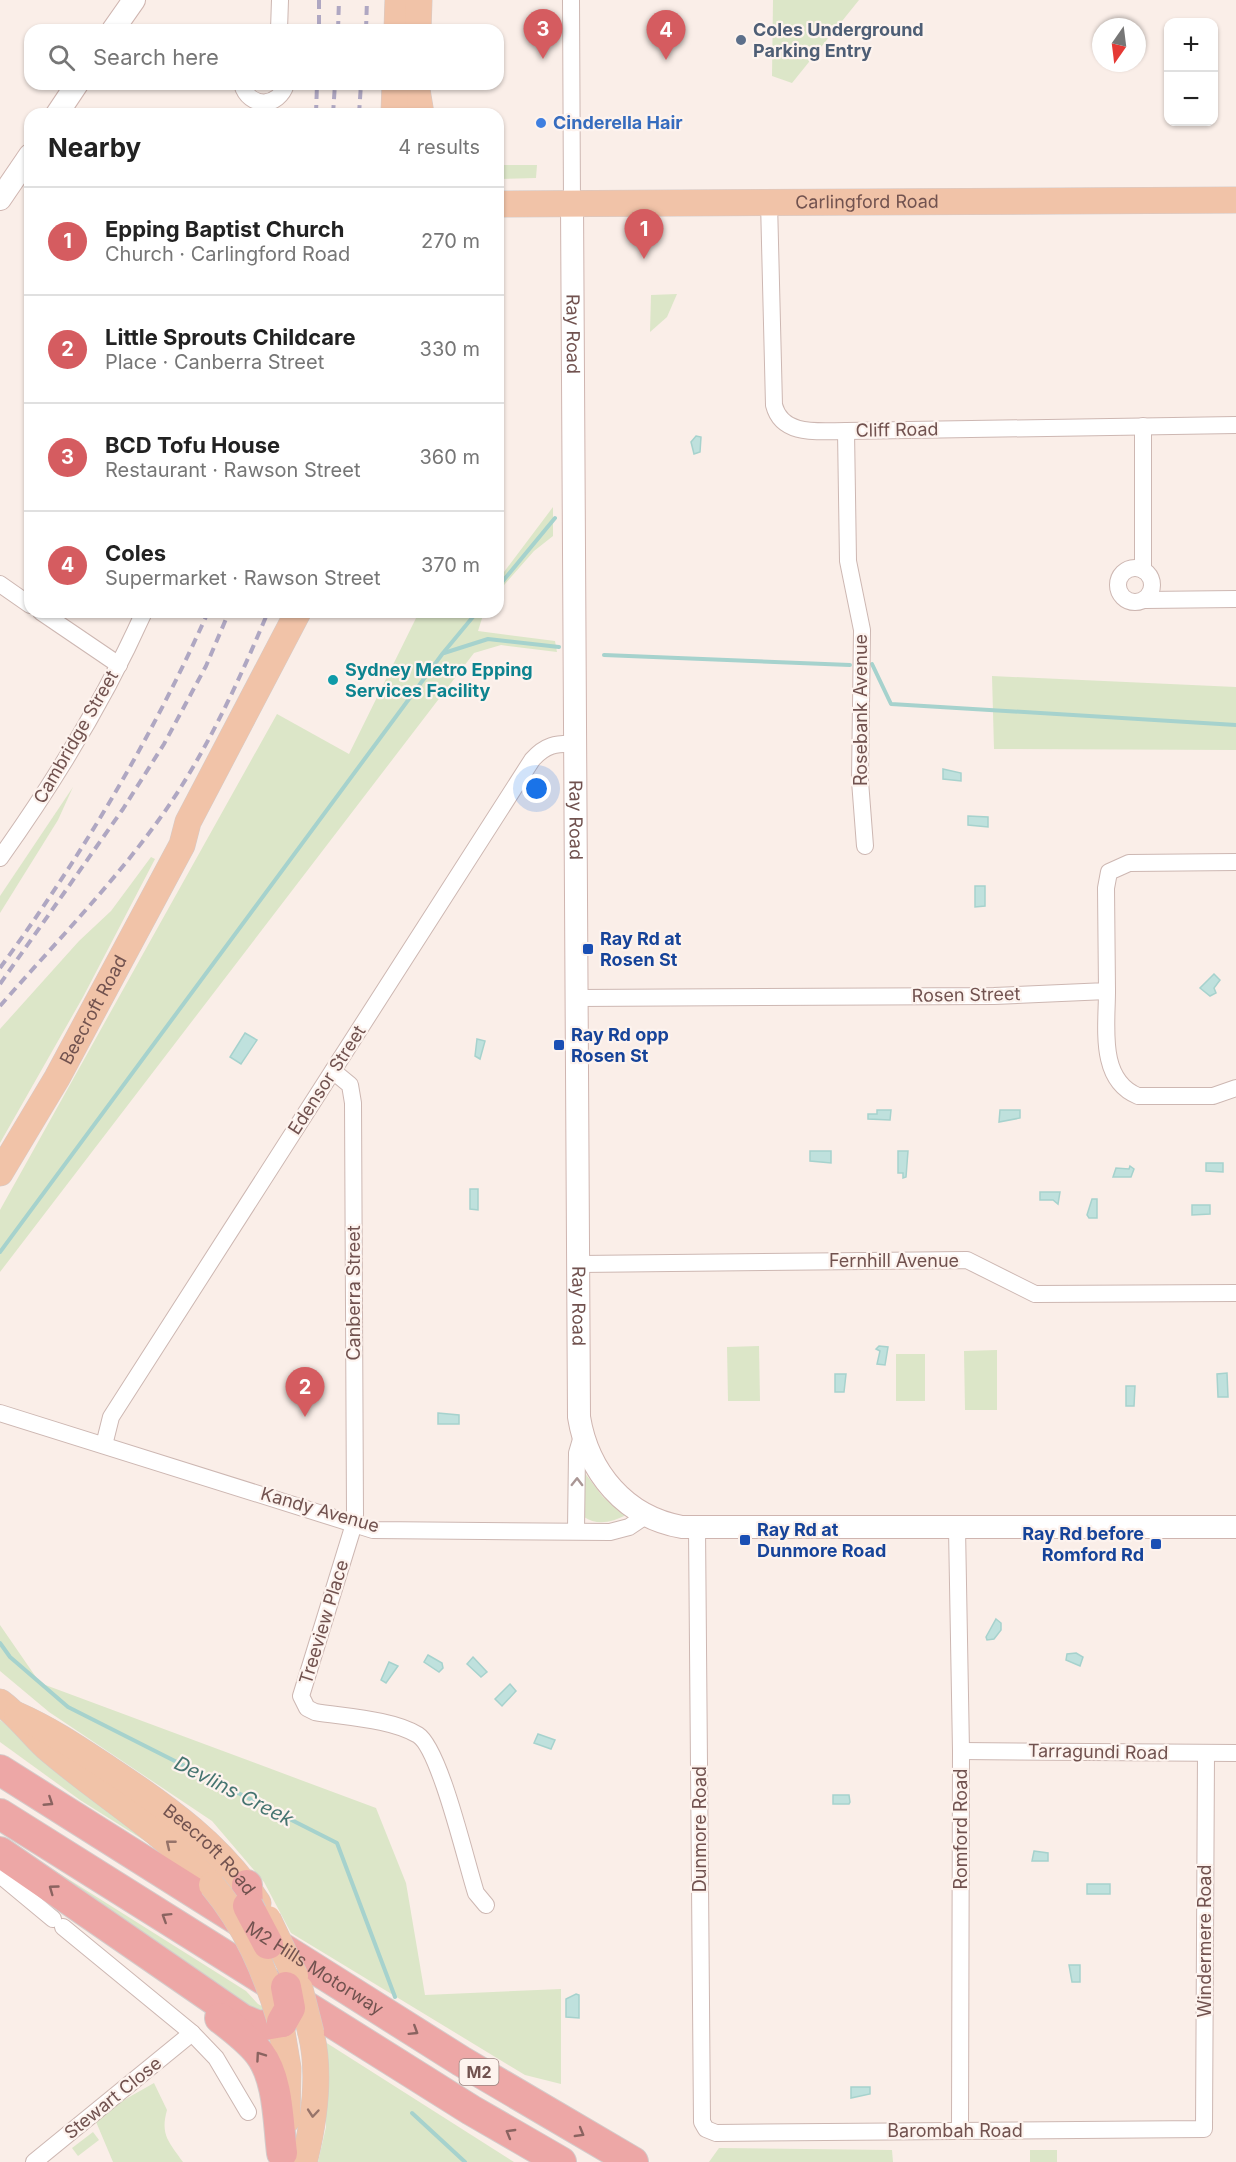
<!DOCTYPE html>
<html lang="en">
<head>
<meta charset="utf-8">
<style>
  body { margin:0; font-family:Inter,sans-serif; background:#f6f6f6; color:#222 }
  .controls { position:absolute; right:18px; top:18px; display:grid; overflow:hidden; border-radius:12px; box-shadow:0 2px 4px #0004 }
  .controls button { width:54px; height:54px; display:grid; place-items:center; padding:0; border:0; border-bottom:2px solid #e0e0e0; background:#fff; color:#222; font:30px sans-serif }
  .compass { position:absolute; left:1092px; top:18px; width:54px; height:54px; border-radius:50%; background:#fff; box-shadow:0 2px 4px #0004; rotate:194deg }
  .you { position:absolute; left:537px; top:789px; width:21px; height:21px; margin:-15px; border:4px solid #fff; border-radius:50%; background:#1a73e8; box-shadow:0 0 0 9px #1a73e833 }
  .badge { display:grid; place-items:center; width:39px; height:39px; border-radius:50%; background:#d55c60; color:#fff; font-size:20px; font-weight:700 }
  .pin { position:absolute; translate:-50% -50px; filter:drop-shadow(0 2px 3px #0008) }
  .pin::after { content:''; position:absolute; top:32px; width:21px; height:18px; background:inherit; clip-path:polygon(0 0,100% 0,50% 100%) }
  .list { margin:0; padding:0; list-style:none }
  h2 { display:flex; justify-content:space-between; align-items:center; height:78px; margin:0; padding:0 24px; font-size:26px }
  h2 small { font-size:20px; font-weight:400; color:#767676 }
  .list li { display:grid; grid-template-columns:39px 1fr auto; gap:18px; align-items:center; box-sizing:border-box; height:108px; padding:0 24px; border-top:2px solid #e0e0e0 }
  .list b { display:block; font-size:22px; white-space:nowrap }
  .list p { margin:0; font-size:20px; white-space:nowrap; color:#767676 }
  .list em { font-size:20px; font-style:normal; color:#767676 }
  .icon { flex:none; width:33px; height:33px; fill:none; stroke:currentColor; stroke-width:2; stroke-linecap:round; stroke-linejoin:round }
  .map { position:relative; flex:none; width:1236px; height:2162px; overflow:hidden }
  .search { position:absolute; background:#fff; box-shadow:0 2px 4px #0004; left:24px; top:24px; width:480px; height:66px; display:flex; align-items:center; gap:15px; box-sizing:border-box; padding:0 21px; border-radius:18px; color:#767676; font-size:22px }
  .panel { position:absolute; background:#fff; box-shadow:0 2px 4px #0004; left:24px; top:108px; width:480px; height:510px; border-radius:18px }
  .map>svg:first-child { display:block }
  .green { fill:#dce6c8 }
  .water { fill:#bfe1dd; stroke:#a6d2cd; stroke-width:1.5 }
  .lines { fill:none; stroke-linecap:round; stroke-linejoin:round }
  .stream { stroke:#a6d2cd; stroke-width:4 }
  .street-casing { stroke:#cdb7b2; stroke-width:18 }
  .secondary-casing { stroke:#cfb5b0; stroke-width:24 }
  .primary-casing { stroke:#d4cbca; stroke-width:27 }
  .highway-casing { stroke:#d4cbca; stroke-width:32 }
  .street { stroke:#fff; stroke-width:16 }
  .secondary { stroke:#fff; stroke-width:22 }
  .primary { stroke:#f1c3a8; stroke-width:26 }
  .highway { stroke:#eda7a6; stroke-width:30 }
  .rail { stroke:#afa7c2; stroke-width:4; stroke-dasharray:9 6; stroke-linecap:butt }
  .primary-bridge-casing { stroke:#d4cbca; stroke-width:27; stroke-linecap:butt }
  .highway-bridge-casing { stroke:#d4cbca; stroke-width:32; stroke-linecap:butt }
  .primary-bridge { stroke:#f1c3a8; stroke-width:26 }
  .highway-bridge { stroke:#eda7a6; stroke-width:30 }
  .oneway { stroke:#aa9795 }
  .oneway2 { stroke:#8a6360 }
  .oneway3 { stroke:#97746a }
  .service-dot { fill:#5c6f8a; stroke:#fdf3ee; stroke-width:2 }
  .shop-dot { fill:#3f7fe0; stroke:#fdf3ee; stroke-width:2 }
  .culture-dot { fill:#0f9aa8; stroke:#fdf3ee; stroke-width:2 }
  .transit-dot { fill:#1a4fb4; stroke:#fdf3ee; stroke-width:2 }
  .labels { text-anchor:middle; stroke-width:4.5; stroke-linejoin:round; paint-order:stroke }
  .shield { fill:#fdf3ee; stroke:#9b827f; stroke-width:1.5 }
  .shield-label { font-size:16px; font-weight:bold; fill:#71524f }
  .service-label { font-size:18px; font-weight:bold; fill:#4e5e75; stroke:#fdf3ee; text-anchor:start }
  .shop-label { font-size:18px; font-weight:bold; fill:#366cbe; stroke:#fdf3ee; text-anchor:start }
  .street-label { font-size:18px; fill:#71524f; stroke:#fdf3ee }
  .culture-label { font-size:18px; font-weight:bold; fill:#0d838f; stroke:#fdf3ee; text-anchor:start }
  .transit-label { font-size:18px; font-weight:bold; fill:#164399; stroke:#fdf3ee; text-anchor:start }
  .water-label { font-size:20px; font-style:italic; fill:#457470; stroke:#fdf3ee }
</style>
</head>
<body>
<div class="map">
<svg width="1236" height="2162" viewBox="0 0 1236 2162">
  <rect width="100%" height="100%" fill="#faeee8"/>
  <g class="green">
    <polygon points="773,0 859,0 792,83 772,76"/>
    <polygon points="498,165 537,165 536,178 498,179"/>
    <polygon points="677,294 667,317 650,332 651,295"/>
    <polygon points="553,507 553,536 534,551 498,592 498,580"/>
    <polygon points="419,612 484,612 478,631 555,641 557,652 501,645 474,653 0,1272 0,1210 277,714 349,754"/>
    <polygon points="992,676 1236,687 1236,750 994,749"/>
    <polygon points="73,787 58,820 0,913 0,896"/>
    <polygon points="151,857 155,859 83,997 0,1143 0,1029 79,941 111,911"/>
    <polygon points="759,1346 760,1401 728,1401 727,1347"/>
    <polygon points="997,1350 997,1410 965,1410 964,1351"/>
    <rect x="896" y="1354" width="29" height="47"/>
    <path d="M 584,1472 L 603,1497 L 626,1515 C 613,1522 597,1526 584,1517 Z"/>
    <polygon points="0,1625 40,1683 376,1808 406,1883 425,1995 561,1989 561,2084 525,2075 291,1933 264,1882 212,1821 49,1712 0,1671"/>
    <polygon points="0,1720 177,1861 80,1800 0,1742"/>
    <polygon points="19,1848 246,1991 258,2004 269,2010 260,2016"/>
    <polygon points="322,2040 514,2162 318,2162 326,2127"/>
    <path d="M 154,2083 L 167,2110 C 160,2135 169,2142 183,2162 L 113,2162 L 94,2117 Z"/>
    <polygon points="93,2132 99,2140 78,2156 72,2148"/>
    <polygon points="719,2148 892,2150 893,2162 709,2162"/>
    <rect x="1030" y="2150" width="27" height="12"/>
  </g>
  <g class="water">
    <polygon points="696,436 701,437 700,452 694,454 691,442"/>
    <polygon points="943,769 961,773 961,781 943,779"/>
    <polygon points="968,816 988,817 988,827 968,825"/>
    <polygon points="975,886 985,886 985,906 975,907"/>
    <polygon points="1214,974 1220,980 1214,988 1216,993 1210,996 1200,988"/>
    <polygon points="245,1033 257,1040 241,1064 230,1057"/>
    <polygon points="477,1039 485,1041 480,1059 475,1056"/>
    <polygon points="877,1110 891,1110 890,1120 868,1119 868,1114 877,1114"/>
    <polygon points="1000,1110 1020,1110 1020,1118 999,1122"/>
    <polygon points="810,1151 831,1151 831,1163 810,1161"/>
    <polygon points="898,1151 908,1151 906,1177 903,1178 903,1173 898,1173"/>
    <polygon points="1206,1163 1223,1163 1223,1172 1206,1171"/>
    <polygon points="1130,1166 1134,1169 1131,1177 1113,1177 1116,1168 1129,1169"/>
    <polygon points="470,1189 478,1189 478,1210 470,1209"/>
    <polygon points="1040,1192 1060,1192 1058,1204 1053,1200 1040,1200"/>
    <polygon points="1092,1199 1097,1199 1097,1218 1089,1218 1087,1215"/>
    <polygon points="1192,1205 1210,1205 1210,1214 1192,1215"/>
    <polygon points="879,1346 888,1347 885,1365 877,1364 880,1351 876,1349"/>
    <polygon points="1227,1373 1228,1397 1218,1397 1217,1374"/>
    <polygon points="835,1374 846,1374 844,1392 835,1392"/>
    <polygon points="1126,1386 1135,1386 1134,1406 1126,1406"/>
    <polygon points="438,1413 459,1415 459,1424 438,1424"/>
    <polygon points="996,1619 1001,1623 1001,1630 994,1639 987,1640 986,1637"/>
    <polygon points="1076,1653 1083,1657 1080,1666 1066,1660 1067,1654"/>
    <polygon points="428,1655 442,1663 443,1668 439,1672 424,1662"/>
    <polygon points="473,1657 487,1672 481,1677 467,1664"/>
    <polygon points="389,1662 398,1666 386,1683 381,1680"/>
    <polygon points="510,1684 516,1691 502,1706 495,1699"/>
    <polygon points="538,1734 555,1740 551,1749 534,1743"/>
    <polygon points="833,1795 849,1795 850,1802 849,1804 833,1804"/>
    <polygon points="1034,1851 1048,1853 1048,1861 1032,1861"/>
    <rect x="1087" y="1884" width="23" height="10"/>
    <polygon points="1069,1965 1080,1965 1080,1982 1072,1982"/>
    <polygon points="576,1994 579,1995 579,2018 566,2017 566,1999"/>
    <polygon points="851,2087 870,2087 870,2094 851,2098"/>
  </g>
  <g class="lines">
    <g class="stream">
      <polyline points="498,587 555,518"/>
      <polyline points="444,653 488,639 559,647"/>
      <polyline points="604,655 850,665"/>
      <polyline points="872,664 891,704 1236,725"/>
      <polyline points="0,1252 443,653 477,612"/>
      <polyline points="0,1643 10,1657 68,1707 337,1843 395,1997"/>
      <polyline points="412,2113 465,2162"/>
    </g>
    <g class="street-casing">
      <g id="street">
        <polyline points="571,0 572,204"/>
        <polyline points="279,30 280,0"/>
        <path d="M 242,84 C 249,109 279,108 286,84"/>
        <path d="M 769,202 L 774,405 C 782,437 820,431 846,431 L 1236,425"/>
        <polyline points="846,431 848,561 862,630 860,781 865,846"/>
        <circle cx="1135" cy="585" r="17"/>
        <polyline points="1143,570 1143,426"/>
        <polyline points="0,584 30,605"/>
        <polyline points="1145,600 1236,599"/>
        <polyline points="41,612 119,665"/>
        <path d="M 0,858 C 55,781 105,699 144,612"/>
        <path d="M 1107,991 C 1107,1026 1098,1080 1138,1096 L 1213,1096 L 1236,1088"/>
        <polyline points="577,998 994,996 1107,991 1106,888 1109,872 1129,863 1236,862"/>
        <path d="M 333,1071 L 350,1085 L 353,1103 L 355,1514 L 354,1524 L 301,1696 L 307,1708 L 315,1712 C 345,1717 392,1719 418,1735 C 440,1749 466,1862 476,1893 L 486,1905"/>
        <polyline points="580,1264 967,1260 1035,1294 1236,1293"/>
        <polyline points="0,1413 373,1530 610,1532 629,1527 647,1515"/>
        <path d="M 104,1445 L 111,1417 L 532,760 C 545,745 556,743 575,744"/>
        <polyline points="697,1528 702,2122 706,2129 716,2133 1204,2129 1206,1753"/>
        <polyline points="957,1528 961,1751 960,2131"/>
        <polyline points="576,1530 577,1453 582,1436"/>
        <polyline points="961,1751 1236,1753"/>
        <polyline points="0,1875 53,1919"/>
        <polyline points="63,1927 192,2033 216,2058 248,2112"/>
        <polyline points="34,2162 192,2033"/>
      </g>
    </g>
    <g class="secondary-casing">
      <g id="secondary">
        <polyline points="113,30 134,0"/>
        <polyline points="57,114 77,84"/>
        <polyline points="0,199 30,155"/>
        <path id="s1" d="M 572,204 L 579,1417 C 588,1472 625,1517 682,1527 L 1236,1527"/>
      </g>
    </g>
    <g class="primary-casing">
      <g id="primary">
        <polyline points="397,30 398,0"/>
        <polyline points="418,30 419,0"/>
        <polyline points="416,84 421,114"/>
        <polyline points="394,114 395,84"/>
        <path id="s2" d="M 498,204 L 1236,200"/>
        <path id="s3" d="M 0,1173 L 57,1078 L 182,845 L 188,822 L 298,612"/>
        <path d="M 0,1702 C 18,1715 30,1732 46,1747 C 100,1794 164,1831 212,1885"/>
        <path id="s4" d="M 17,1715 C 53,1731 80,1750 112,1771 C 168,1808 221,1846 258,1903"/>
        <polyline points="280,2020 288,2068 287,2120"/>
        <path d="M 304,2162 C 314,2122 321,2074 311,2033"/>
      </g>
    </g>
    <g class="highway-casing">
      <g id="highway">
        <path id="s5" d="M 0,1770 L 461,2061 L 633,2162"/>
        <polyline points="0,1814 471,2110 561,2162"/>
        <polyline points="0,1852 242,2019 259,2026 282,2022"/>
        <polyline points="247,1885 248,1906"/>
        <path d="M 220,2018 C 233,2028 249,2040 259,2053 C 279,2079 278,2122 282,2153"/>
      </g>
    </g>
    <use href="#street" class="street"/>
    <use href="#secondary" class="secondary"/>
    <use href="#primary" class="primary"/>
    <use href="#highway" class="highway"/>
    <g class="rail">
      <polyline points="319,0 319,30"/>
      <polyline points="338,30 339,0"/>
      <polyline points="366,30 367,0"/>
      <polyline points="316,114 317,84"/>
      <polyline points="333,114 335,84"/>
      <polyline points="359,114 361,84"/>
      <path d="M 0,968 C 81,857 152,738 208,612"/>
      <polyline points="0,984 123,809 164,744 206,666 229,612"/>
      <path d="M 0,1006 C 55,943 114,883 163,814 C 206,753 239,681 268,612"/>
    </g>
    <g class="primary-bridge-casing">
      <g id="primary-bridge">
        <path d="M 212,1885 C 246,1926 265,1970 280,2020"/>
        <polyline points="268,1919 295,1976"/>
        <polyline points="300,1989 311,2033"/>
      </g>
    </g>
    <g class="highway-bridge-casing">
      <g id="highway-bridge">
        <polyline points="248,1906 268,1944"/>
        <polyline points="282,2022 290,2008 286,1987"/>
      </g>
    </g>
    <use href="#primary-bridge" class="primary-bridge"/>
    <use href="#highway-bridge" class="highway-bridge"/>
  </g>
  <defs><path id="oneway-chevron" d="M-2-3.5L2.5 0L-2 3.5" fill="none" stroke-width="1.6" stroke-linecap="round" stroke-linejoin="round" transform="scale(1.5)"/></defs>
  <use class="oneway" href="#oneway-chevron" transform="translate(577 1482) rotate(-89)"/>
  <g class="oneway2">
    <use href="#oneway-chevron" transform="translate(49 1802) rotate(33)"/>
    <use href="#oneway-chevron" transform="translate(53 1889) rotate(-144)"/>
    <use href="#oneway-chevron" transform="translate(166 1917) rotate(-148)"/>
    <use href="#oneway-chevron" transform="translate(414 2031) rotate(32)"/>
    <use href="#oneway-chevron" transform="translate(260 2056) rotate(-125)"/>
    <use href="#oneway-chevron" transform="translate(510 2133) rotate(-150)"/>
    <use href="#oneway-chevron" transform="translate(580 2133) rotate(30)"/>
  </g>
  <g class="oneway3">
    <use href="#oneway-chevron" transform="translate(170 1844) rotate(-141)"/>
    <use href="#oneway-chevron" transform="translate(313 2113) rotate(95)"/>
  </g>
  <circle class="service-dot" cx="741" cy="40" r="6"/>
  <circle class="shop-dot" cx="541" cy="123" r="6"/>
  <circle class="culture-dot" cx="333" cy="680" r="6"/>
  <g class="transit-dot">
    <rect x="582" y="943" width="12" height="12" rx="3"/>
    <rect x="553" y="1039" width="12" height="12" rx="3"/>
    <rect x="739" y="1534" width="12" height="12" rx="3"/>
    <rect x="1150" y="1538" width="12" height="12" rx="3"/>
  </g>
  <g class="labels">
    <rect class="shield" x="459.5" y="2059" width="39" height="26" rx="4.5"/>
    <g class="shield-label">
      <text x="479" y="2078">M2</text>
    </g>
    <g class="service-label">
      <text x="753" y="36">Coles Underground<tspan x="753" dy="21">Parking Entry</tspan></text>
    </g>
    <g class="shop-label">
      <text x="553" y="129">Cinderella Hair</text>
    </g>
    <g class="street-label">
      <text dy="6" stroke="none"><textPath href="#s2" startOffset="369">Carlingford Road</textPath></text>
      <text dy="6" stroke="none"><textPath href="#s1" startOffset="130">Ray Road</textPath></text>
      <text transform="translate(897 430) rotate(-1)" y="6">Cliff Road</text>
      <text transform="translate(861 710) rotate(-90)" y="6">Rosebank Avenue</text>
      <text transform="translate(76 737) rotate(-60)" y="6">Cambridge Street</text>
      <text dy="6" stroke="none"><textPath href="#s1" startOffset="616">Ray Road</textPath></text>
      <text transform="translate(966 995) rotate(-1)" y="6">Rosen Street</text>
      <text dy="6" stroke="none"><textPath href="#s3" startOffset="188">Beecroft Road</textPath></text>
      <text transform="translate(327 1080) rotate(-57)" y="6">Edensor Street</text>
      <text x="894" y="1267">Fernhill Avenue</text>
      <text transform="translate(354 1293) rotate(-90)" y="6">Canberra Street</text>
      <text dy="6" stroke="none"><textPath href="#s1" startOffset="1102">Ray Road</textPath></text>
      <text transform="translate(320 1510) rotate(16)" y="6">Kandy Avenue</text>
      <text transform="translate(324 1622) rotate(-73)" y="6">Treeview Place</text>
      <text transform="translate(1098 1752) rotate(1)" y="6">Tarragundi Road</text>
      <text transform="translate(700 1829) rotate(-90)" y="6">Dunmore Road</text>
      <text transform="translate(961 1829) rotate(-90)" y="6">Romford Road</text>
      <text dy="6" stroke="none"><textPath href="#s4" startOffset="236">Beecroft Road</textPath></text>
      <text transform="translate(1205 1941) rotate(-90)" y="6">Windermere Road</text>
      <text dy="6" stroke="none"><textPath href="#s5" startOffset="372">M2 Hills Motorway</textPath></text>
      <text transform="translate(113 2098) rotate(-39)" y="6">Stewart Close</text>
      <text x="955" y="2137">Barombah Road</text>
    </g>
    <g class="culture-label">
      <text x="345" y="676">Sydney Metro Epping<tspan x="345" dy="21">Services Facility</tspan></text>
    </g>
    <g class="transit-label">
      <text x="600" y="945">Ray Rd at<tspan x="600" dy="21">Rosen St</tspan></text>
      <text x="571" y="1041">Ray Rd opp<tspan x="571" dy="21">Rosen St</tspan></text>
      <text x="757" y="1536">Ray Rd at<tspan x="757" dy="21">Dunmore Road</tspan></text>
      <text x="1144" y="1540" text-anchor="end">Ray Rd before<tspan x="1144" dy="21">Romford Rd</tspan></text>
    </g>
    <g class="water-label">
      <text transform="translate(234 1791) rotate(27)" y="7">Devlins Creek</text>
    </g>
  </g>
</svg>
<div class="controls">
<button>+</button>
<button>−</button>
</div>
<svg class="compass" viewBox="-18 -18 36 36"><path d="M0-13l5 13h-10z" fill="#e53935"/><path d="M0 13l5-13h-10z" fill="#767676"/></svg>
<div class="you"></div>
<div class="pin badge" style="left:644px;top:259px">1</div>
<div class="pin badge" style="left:305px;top:1417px">2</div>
<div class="pin badge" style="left:543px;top:59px">3</div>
<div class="pin badge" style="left:666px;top:60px">4</div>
<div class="search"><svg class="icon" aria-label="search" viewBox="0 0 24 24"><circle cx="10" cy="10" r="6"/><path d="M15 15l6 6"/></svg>Search here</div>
<section class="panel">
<h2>Nearby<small>4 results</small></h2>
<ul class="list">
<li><span class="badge">1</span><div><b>Epping Baptist Church</b><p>Church · Carlingford Road</p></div><em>270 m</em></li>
<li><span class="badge">2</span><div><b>Little Sprouts Childcare</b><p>Place · Canberra Street</p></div><em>330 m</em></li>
<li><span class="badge">3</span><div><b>BCD Tofu House</b><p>Restaurant · Rawson Street</p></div><em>360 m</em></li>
<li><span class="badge">4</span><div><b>Coles</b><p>Supermarket · Rawson Street</p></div><em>370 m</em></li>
</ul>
</section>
</div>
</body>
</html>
